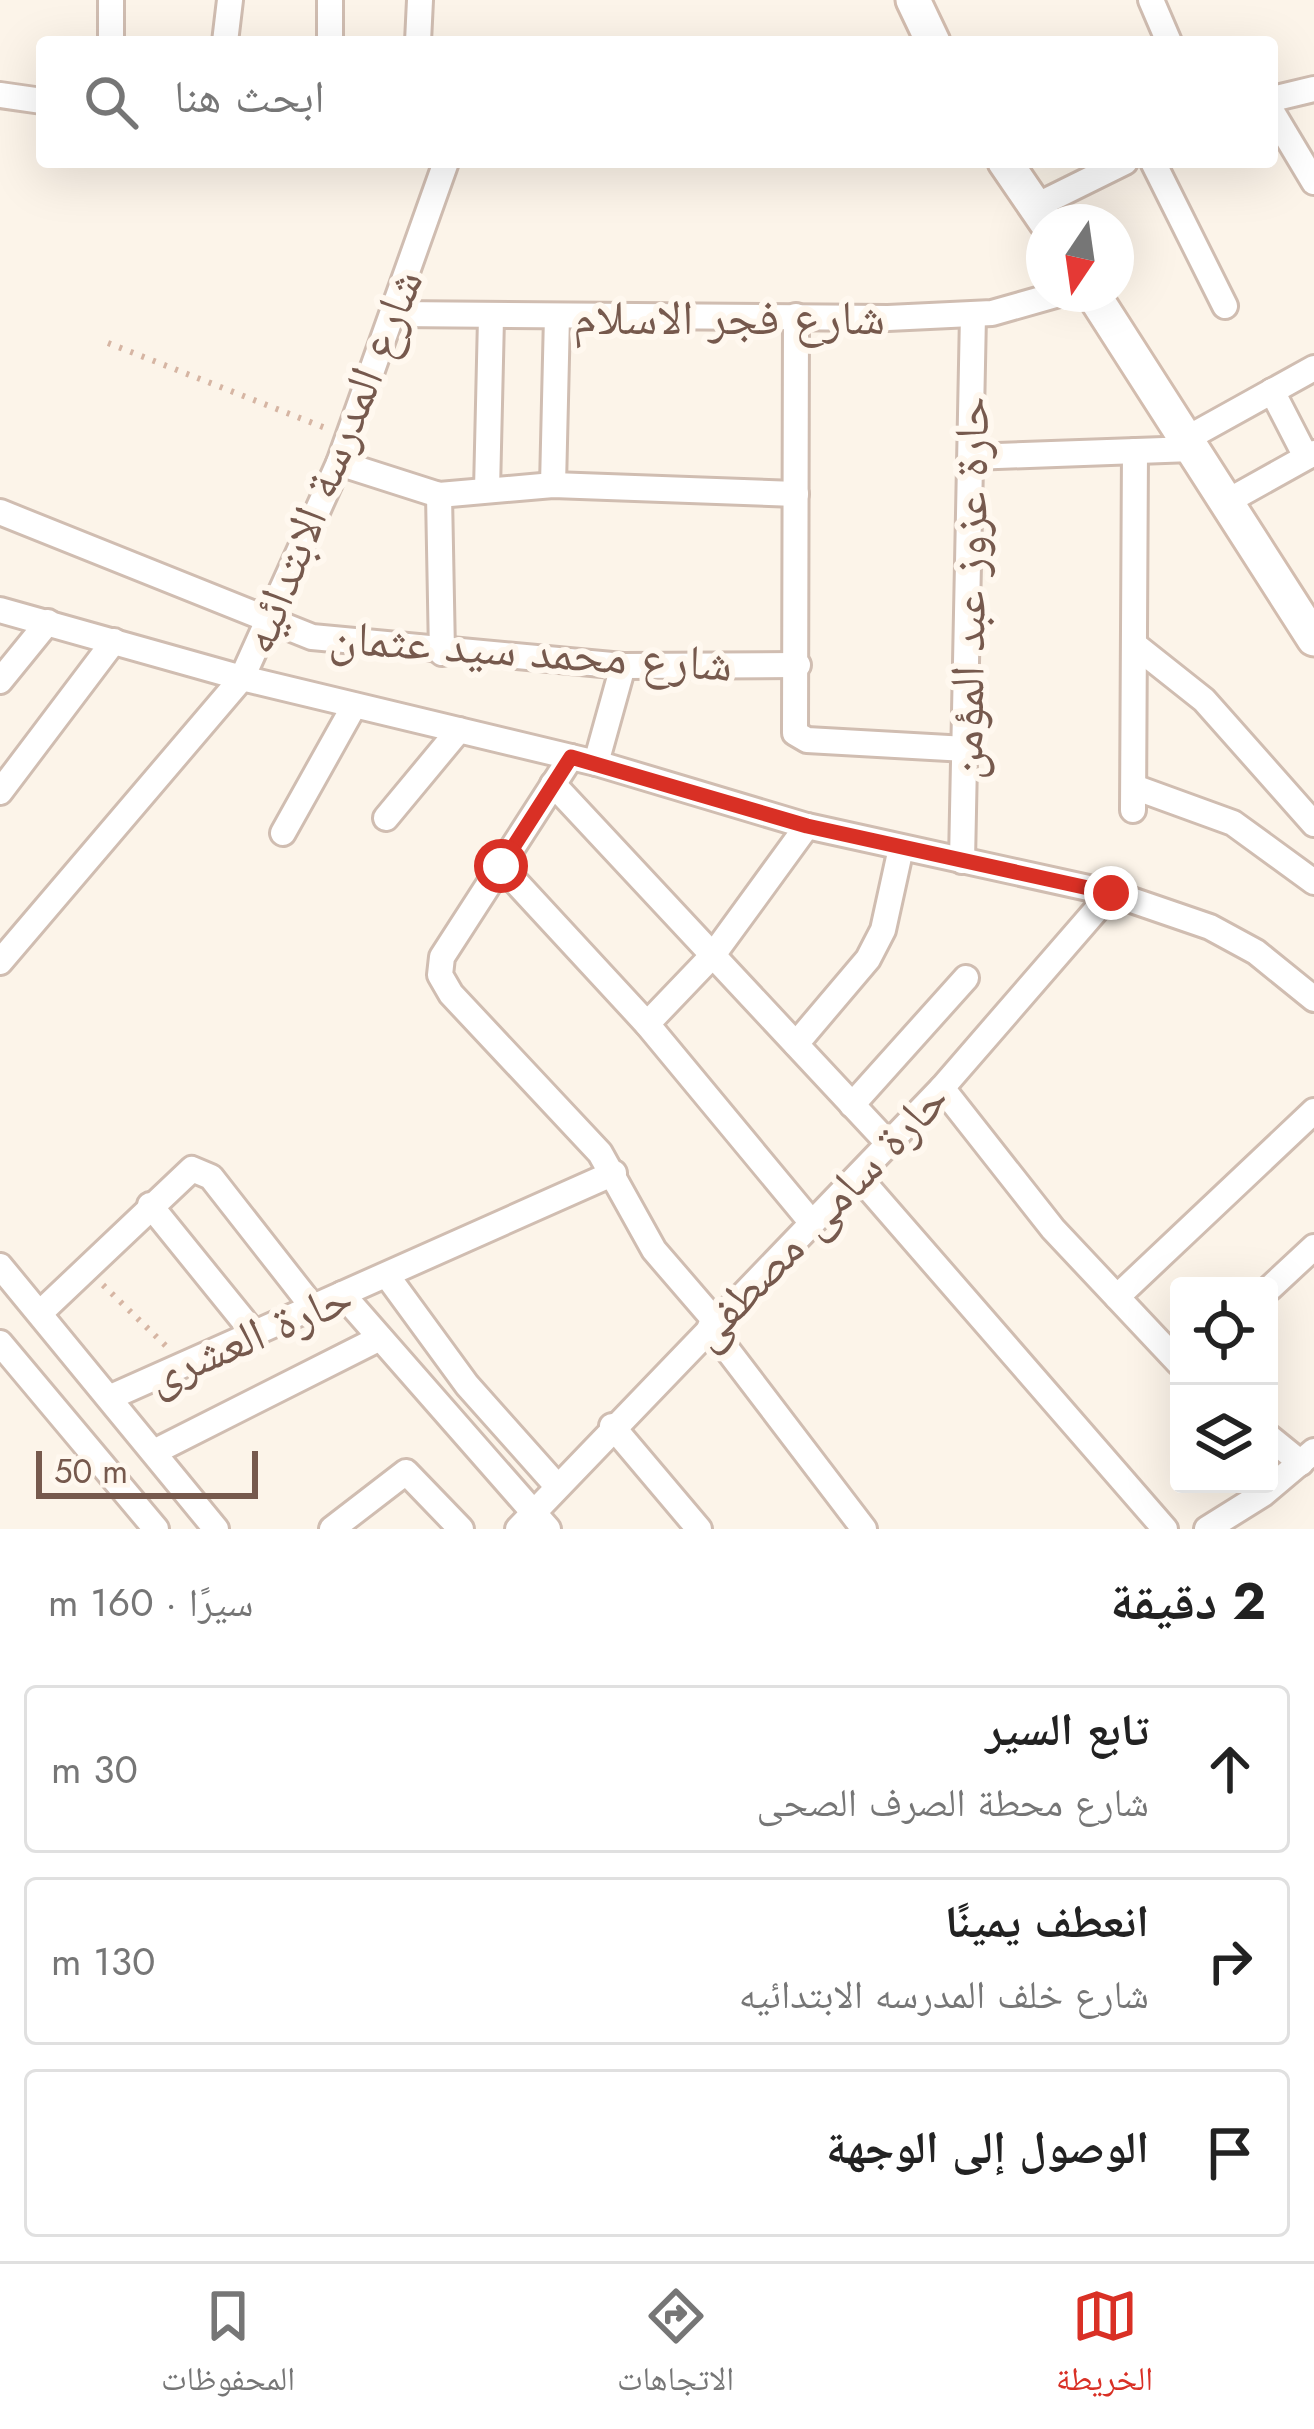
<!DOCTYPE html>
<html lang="ar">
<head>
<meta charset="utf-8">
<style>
  body { margin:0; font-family:Jost,"Noto Naskh Arabic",sans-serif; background:#f2f2f2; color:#222; direction:rtl }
  .controls { position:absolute; right:36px; bottom:36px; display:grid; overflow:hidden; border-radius:12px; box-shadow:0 12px 48px #0002 }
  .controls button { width:108px; height:108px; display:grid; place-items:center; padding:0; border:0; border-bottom:3px solid #e0e0e0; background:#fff; color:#222; font:60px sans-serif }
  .compass { position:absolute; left:1026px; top:204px; width:108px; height:108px; border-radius:50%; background:#fff; box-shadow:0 12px 48px #0002; rotate:193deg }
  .scale { position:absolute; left:36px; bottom:30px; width:222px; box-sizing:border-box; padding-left:12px; border:6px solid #76594d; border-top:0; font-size:33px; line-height:42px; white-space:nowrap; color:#76594d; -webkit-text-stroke:9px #fff8ef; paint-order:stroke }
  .stop { position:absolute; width:36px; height:36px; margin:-27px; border:9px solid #d93025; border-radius:50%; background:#fff }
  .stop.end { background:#d93025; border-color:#fff; box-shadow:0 3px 12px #0008 }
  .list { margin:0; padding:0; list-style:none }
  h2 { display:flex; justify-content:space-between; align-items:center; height:156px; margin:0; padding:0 48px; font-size:51px }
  h2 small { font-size:39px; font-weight:400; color:#767676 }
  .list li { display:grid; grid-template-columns:78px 1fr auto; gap:36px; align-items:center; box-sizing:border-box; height:168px; margin:0 24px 24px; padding:0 24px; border:3px solid #e0e0e0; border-radius:12px }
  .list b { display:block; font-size:45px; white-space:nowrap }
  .list p { margin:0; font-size:39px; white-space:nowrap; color:#767676 }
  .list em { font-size:39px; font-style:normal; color:#767676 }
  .icon { flex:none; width:66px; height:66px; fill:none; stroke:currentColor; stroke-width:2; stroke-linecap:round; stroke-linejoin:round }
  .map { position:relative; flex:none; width:1314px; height:1529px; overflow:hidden; direction:ltr }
  .search { position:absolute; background:#fff; box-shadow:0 12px 48px #0002; left:36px; right:36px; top:36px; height:132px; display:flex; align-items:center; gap:30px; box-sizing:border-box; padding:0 42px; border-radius:12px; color:#767676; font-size:45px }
  .sheet { height:732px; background:#fff }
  nav { display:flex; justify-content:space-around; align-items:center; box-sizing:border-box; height:168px; border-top:3px solid #e0e0e0; background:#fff; font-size:33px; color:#767676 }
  nav a { display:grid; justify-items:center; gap:6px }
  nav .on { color:#d93025 }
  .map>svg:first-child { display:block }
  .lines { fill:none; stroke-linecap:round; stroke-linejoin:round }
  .street-casing { stroke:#d0bdb1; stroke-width:30 }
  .secondary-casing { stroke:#d3bdaf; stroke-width:39 }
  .path { stroke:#d6b5a3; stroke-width:6; stroke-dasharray:3 9; stroke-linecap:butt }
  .street { stroke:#fff; stroke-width:24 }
  .secondary { stroke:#fff; stroke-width:33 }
  .route { stroke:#d93025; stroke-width:15 }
  .labels { text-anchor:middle; stroke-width:12; stroke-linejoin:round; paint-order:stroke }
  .street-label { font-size:48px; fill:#76594d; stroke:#fff8ef }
</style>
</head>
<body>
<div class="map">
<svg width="1314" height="1529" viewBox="0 0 1314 1529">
  <rect width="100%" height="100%" fill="#fcf4e9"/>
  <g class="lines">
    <g class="street-casing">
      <g id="street">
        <polyline points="330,0 330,42"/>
        <polyline points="1151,0 1169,42"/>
        <polyline points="111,42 111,0"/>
        <polyline points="225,42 230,0"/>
        <polyline points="418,42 420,0"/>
        <polyline points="0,95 42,101"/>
        <polyline points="1272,99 1314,89"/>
        <polyline points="1272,112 1314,182"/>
        <polyline points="1153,162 1225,306"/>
        <polyline points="1036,206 1125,162"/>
        <polyline points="396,314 888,318 992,313 1059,294"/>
        <polyline points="796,316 795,733 807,740 966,749"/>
        <polyline points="1272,391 1306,457"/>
        <polyline points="1186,439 1314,368"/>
        <polyline points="971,457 1192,449"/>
        <polyline points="339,463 439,495 553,485 796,494"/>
        <polyline points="553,485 557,316"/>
        <polyline points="487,490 491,318"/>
        <polyline points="439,495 442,653"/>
        <polyline points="1228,501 1314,453"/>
        <polyline points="0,512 312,637 623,666 798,665"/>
        <polyline points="0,610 242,678 596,763 807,826 1111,893 1210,927 1256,952 1314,999"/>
        <polyline points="1136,646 1204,700 1314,824"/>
        <polyline points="0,681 48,622"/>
        <polyline points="571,757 442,957 440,975 451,994 600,1153 654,1250 716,1322"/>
        <polyline points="596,763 623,666"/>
        <polyline points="553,784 889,1144"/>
        <polyline points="1134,787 1233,823 1314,882"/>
        <polyline points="0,792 114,641"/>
        <polyline points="1133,810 1135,451"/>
        <polyline points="386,818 459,730"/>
        <polyline points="283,833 354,706"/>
        <polyline points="962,861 973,315"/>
        <polyline points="501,866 647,1024 812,1223"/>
        <polyline points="0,962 242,678 339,463 446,162"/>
        <polyline points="647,1024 713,955 807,826"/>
        <polyline points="796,1044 868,959 883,930 901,848"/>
        <polyline points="942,1088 1053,1229 1179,1363"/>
        <polyline points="852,1105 966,978"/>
        <polyline points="858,1176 1165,1529"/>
        <polyline points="150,1205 252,1331"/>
        <polyline points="0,1266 216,1529"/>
        <polyline points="388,1277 467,1385 557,1486"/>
        <polyline points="1270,1288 1314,1247"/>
        <polyline points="342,1294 548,1529"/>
        <polyline points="1117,1297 1314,1111"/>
        <polyline points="40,1313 192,1169 211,1177 312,1306"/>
        <polyline points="710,1327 864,1529"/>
        <polyline points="0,1343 156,1529"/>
        <polyline points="111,1397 614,1173"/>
        <polyline points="612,1426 699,1529"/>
        <polyline points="1269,1437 1301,1463"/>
        <polyline points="154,1452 380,1338"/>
        <polyline points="332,1529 406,1472 461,1529"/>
        <polyline points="518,1529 942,1088 1111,893"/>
        <polyline points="1207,1529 1263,1494 1314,1451"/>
      </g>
    </g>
    <g class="secondary-casing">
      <g id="secondary">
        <polyline points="913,0 933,42"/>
        <polyline points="1005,162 1046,222"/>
        <polyline points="1093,294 1314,639"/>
      </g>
    </g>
    <g class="path">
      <polyline points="108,343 328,429"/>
      <polyline points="103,1285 167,1347"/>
    </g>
    <use href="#street" class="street"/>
    <use href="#secondary" class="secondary"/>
  </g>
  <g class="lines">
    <polyline class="route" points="501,866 571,757 807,826 1111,893"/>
  </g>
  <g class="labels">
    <g class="street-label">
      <text x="729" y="334">شارع فجر الاسلام</text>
      <text transform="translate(331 461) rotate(-68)" y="17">شارع المدرسة الابتدائيه</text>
      <text transform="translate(968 588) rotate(-89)" y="17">حارة عزوز عبد المؤمن</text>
      <text transform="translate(531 650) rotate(4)" y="17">شارع محمد سيد عثمان</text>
      <text transform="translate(818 1215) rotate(-46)" y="17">حارة سامى مصطفى</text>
      <text transform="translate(249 1336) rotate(-23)" y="17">حارة العشرى</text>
    </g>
  </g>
</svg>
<div class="controls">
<button><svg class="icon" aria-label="locate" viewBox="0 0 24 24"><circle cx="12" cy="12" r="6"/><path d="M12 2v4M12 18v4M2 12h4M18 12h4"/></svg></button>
<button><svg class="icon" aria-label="layers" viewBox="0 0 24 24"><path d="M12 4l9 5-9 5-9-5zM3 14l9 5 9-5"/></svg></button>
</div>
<svg class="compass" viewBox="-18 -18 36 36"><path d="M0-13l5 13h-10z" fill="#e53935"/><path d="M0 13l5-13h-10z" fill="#767676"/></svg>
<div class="scale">50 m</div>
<div class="stop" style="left:501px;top:866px"></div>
<div class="stop end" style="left:1111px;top:893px"></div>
<div class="search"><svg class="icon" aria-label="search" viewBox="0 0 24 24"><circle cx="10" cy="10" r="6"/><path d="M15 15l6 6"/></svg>ابحث هنا</div>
</div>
<section class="sheet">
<h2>2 دقيقة<small>سيرًا · 160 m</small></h2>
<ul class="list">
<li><svg class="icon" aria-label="ahead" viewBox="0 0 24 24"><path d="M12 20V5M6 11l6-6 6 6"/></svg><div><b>تابع السير</b><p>شارع محطة الصرف الصحى</p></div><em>30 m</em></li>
<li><svg class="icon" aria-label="right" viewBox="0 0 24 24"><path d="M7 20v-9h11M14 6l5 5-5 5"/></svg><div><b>انعطف يمينًا</b><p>شارع خلف المدرسه الابتدائيه</p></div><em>130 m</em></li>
<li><svg class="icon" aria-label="arrive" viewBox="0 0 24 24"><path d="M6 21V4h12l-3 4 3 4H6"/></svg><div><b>الوصول إلى الوجهة</b></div></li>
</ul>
</section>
<nav>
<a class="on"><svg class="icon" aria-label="map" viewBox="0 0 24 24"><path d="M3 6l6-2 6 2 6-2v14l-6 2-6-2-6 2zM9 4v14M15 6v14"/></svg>الخريطة</a>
<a><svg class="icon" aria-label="directions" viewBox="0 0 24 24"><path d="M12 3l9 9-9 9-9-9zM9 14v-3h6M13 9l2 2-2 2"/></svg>الاتجاهات</a>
<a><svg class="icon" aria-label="saved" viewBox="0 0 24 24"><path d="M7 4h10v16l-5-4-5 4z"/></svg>المحفوظات</a>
</nav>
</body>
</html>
